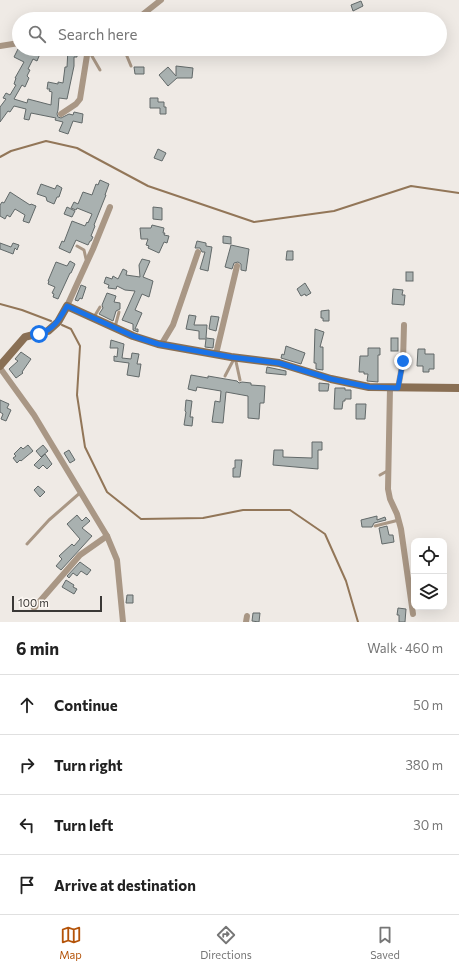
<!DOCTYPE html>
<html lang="en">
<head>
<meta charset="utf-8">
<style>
  body { margin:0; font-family:Commissioner,sans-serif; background:#f6f6f6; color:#222 }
  .controls { position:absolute; right:12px; bottom:12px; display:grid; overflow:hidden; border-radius:8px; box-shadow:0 4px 16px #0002 }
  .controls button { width:36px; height:36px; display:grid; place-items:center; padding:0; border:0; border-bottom:1px solid #e0e0e0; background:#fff; color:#222; font:20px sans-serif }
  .scale { position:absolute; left:12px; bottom:10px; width:90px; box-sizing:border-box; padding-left:4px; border:2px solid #3a3836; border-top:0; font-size:11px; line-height:14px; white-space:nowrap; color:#3a3836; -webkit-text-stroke:3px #fcf7f2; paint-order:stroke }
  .stop { position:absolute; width:12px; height:12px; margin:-9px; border:3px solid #1a73e8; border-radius:50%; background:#fff }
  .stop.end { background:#1a73e8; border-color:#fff; box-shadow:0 1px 4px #0008 }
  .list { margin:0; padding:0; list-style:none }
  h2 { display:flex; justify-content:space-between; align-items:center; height:52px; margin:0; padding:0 16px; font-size:17px }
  h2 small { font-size:13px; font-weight:400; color:#767676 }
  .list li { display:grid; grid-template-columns:26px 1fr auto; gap:12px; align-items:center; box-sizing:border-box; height:60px; padding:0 16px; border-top:1px solid #e0e0e0 }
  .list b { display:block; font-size:15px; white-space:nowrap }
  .list em { font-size:13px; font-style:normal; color:#767676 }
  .icon { flex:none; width:22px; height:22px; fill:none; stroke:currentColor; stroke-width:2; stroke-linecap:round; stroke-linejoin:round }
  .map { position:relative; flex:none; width:459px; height:622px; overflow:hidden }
  .search { position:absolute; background:#fff; box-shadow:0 4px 16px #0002; left:12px; right:12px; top:12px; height:44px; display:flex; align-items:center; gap:10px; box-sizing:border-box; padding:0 14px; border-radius:22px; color:#767676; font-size:15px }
  .sheet { height:292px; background:#fff }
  nav { display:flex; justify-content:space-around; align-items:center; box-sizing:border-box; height:56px; border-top:1px solid #e0e0e0; background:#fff; font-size:11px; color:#767676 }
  nav a { display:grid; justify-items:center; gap:2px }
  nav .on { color:#b45309 }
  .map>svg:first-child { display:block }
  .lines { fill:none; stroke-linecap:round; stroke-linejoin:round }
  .stream { stroke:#927658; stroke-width:2 }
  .building { fill:#a9b1b0; stroke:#626969 }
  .lane { stroke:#a99785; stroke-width:3 }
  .street { stroke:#a99785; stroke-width:6 }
  .secondary { stroke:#896f54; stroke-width:8 }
  .route { stroke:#1a73e8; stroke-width:5 }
</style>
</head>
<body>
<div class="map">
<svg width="459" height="622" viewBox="0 0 459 622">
  <rect width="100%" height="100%" fill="#efeae5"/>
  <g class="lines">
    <g class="stream">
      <polyline points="0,157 11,151 46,141 77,148 148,186 254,222 334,211 411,186 459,193"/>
      <polyline points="0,304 22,310 51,321"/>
      <polyline points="62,325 71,329 80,346 77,395 85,447 107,492 141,519 203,518 243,510 290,510 325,534 346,581 358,622"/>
    </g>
  </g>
  <g class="building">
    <polygon points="361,1 363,6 353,11 351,5"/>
    <polygon points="18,49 28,54 30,49 42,49 37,61 33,59 28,69 30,70 27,76 29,78 25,87 22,85 14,99 27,103 28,99 51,105 52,92 49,91 50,89 47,89 48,82 58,84 58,82 63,83 65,67 67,67 68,49 77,49 77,57 74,57 74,66 67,99 59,98 58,110 57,114 58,117 61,118 69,114 73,115 74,112 83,114 82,123 73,121 68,134 59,131 63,122 55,120 56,118 31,113 29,120 24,119 26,109 14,106 10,112 8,111 0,122 0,107 6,99 3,98 6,93 10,95 16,85 14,84 16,78 15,78 24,62 14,57"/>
    <polygon points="176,66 193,68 192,78 177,78 168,86 159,75 168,67 176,76"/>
    <polygon points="134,67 144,67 144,74 135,74"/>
    <polygon points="150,98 158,98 158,102 164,102 164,107 166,107 166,114 160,114 160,108 150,108"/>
    <polygon points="158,149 166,153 162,161 154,158"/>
    <polygon points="100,180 109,184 105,195 106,195 94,225 95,226 91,236 93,237 91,241 90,241 88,245 76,240 70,253 59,248 62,241 64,242 72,221 85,226 87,222 88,223 92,214 77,208 76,210 71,208 74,202 78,204 83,192 92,195 96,184 98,185"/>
    <polygon points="41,184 55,189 57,185 62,188 59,197 57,197 54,204 47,201 46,197 37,194"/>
    <polygon points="10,192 30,205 31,204 36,206 29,223 23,221 25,215 15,209 10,217 7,215 5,219 0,216 0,205 2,202 4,203"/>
    <polygon points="67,207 75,211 72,217 64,214"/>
    <polygon points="153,207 162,208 162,220 153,219"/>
    <polygon points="152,225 164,228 163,233 165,233 164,235 169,236 167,243 164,242 159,253 148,248 149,246 146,245 148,239 141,239 140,228 151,228"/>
    <polygon points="223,236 231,237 231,244 223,243"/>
    <polygon points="197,241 206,243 206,246 212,247 208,271 200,269 205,252 202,252 200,248 195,248"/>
    <polygon points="0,243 11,247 13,243 19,245 17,250 15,248 13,254 0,249"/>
    <polygon points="231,245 249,249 246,271 241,270 241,264 238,262 234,263 232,269 225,267"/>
    <polygon points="287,251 293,251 293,260 286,260"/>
    <polygon points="142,259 150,261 143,277 153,281 149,297 142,294 135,310 142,313 135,329 138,329 138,332 133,330 133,324 122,320 135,291 125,290 117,286 116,289 108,288 109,285 104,283 106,277 112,279 113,276 118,279 123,269 127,271 126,275 140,277 139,265"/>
    <polygon points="70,261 75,264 71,273 70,273 58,299 53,297 54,294 52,293 55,287 48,284 49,281 48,281 56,262 67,266"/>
    <rect x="406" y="272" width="7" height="9"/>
    <polygon points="305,283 311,293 306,296 305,294 301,296 297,289"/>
    <polygon points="81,285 86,287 82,299 80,298 78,301 75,300"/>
    <polygon points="393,289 403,290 402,295 405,295 404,305 392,304"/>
    <polygon points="107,293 116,296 114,302 120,303 120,309 116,311 113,321 99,314 103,308 102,305"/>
    <polygon points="329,310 329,321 323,321 323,318 321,318 321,311"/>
    <polygon points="189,315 196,316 194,325 207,325 206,338 214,339 213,348 205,347 206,339 199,339 199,331 186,329"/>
    <polygon points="211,316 219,317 216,331 209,329"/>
    <polygon points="315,329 324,332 320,347 323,347 323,370 316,369 316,363 314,363"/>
    <rect x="391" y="338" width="7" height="13"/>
    <polygon points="111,340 124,344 122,358 131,359 132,353 139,354 137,364 141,364 139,377 127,375 129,363 114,361 114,356 117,357 118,348 110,348"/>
    <polygon points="286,346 305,353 301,364 281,358 282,354 284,355"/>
    <polygon points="368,348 380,348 380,355 378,355 378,382 367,381 368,374 364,374 364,372 359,372 360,356 368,356"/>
    <polygon points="418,349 425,349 425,354 434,354 434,369 429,369 429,372 423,372 423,366 417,366"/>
    <polygon points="21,352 31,359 22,372 23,373 16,378 9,369 18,361 15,359"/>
    <polygon points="267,367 286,371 286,375 266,373"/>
    <polygon points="191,375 208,378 208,376 237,381 239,383 242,382 251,383 251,385 265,386 264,403 260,403 259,419 248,418 248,396 226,392 223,423 212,422 215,401 220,402 221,391 197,387 196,391 188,389"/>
    <polygon points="319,383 329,384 328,391 319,391"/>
    <polygon points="335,388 345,388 345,390 351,390 351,399 345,399 345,401 343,401 342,409 334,409"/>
    <polygon points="0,400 9,404 7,408 11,410 6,421 1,419 3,414 0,412"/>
    <polygon points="186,400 192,401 190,417 193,417 192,426 184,425 186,412 185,411"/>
    <polygon points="356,404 366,404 365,419 356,419"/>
    <polygon points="312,442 322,442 322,450 318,450 318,469 273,465 274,450 283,450 283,457 312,458"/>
    <polygon points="28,445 33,451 21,461 20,460 17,463 13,458 16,456 14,454 21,447 23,449"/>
    <polygon points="43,445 48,451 41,457 36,451"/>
    <polygon points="69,450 75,460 70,463 64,453"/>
    <polygon points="45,454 52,464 47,469 43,465 39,469 34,465"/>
    <polygon points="235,460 242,460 240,477 233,477 233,468 235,468"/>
    <polygon points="38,486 45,492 40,497 34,490"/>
    <polygon points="77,515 82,521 86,517 90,521 82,528 92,536 61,570 56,566 62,559 59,556 72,544 74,546 80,539 67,524"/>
    <polygon points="377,516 377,520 385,517 386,520 374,523 372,527 362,527 361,520"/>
    <polygon points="387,526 389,535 393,535 394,542 382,544 379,528"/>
    <polygon points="80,562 91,570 87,575 81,571 77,576 73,573 69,578 67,576"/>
    <polygon points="66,580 74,585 73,587 77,589 74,594 62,587"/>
    <polygon points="127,595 133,595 133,603 126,603"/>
    <polygon points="398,608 406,609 405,622 399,622 399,615 397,615"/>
    <polygon points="253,613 260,613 259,622 252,621"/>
  </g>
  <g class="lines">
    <g class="lane">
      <polyline points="124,49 131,66"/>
      <polyline points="89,51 100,70"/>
      <polyline points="77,246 84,250 86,259"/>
      <polyline points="94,317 100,307"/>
      <polyline points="115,327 119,312"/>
      <polyline points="225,376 235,357 240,380"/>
      <polyline points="380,475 389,470"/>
      <polyline points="375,526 399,520"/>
      <polyline points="27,544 49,520 81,492"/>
    </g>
    <g class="street">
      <polyline points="135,19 142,15 161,0"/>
      <polyline points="0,46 19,43"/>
      <polyline points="61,114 76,104 80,99 88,49"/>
      <polyline points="67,306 93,249 110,207"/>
      <polyline points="161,345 173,325 198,252"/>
      <polyline points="216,354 237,266"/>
      <polyline points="0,368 34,415 107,536 117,560 123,622"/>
      <polyline points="390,388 388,489 390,499 397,514 401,529 413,614"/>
      <polyline points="398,388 403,361 404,325"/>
      <polyline points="34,608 80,555 107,536"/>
      <polyline points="246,622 247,616"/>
    </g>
    <polyline class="secondary" points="0,366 25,337 48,331 58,322 67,306 133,336 158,344 231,357 279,363 331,379 369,387 459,388"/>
  </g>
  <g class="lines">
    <path class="route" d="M 39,334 C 54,329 59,320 67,306 L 133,336 L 158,344 L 231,357 L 279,363 L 331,379 L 369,387 L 398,388 L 403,361"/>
  </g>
</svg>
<div class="controls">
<button><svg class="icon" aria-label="locate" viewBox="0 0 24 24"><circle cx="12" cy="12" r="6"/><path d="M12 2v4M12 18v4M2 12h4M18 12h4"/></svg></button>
<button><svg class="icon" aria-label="layers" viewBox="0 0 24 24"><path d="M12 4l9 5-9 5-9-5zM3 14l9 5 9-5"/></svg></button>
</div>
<div class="scale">100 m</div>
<div class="stop" style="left:39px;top:334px"></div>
<div class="stop end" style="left:403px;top:361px"></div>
<div class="search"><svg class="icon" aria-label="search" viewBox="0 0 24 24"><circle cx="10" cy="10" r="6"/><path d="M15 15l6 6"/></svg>Search here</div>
</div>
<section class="sheet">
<h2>6 min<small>Walk · 460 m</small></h2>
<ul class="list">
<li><svg class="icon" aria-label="ahead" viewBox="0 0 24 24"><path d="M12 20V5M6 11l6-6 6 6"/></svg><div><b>Continue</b></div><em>50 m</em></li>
<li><svg class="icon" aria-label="right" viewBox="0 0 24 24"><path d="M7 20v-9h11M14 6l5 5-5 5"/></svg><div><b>Turn right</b></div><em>380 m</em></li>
<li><svg class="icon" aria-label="left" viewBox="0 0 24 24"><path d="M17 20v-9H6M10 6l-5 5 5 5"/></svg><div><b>Turn left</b></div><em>30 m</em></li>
<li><svg class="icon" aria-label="arrive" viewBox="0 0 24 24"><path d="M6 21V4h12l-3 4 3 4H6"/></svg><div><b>Arrive at destination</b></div></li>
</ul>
</section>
<nav>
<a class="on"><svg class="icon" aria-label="map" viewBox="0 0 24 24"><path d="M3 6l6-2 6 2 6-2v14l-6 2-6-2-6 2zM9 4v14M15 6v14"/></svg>Map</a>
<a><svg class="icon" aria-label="directions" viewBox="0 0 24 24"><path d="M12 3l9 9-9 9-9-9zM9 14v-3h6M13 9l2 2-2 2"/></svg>Directions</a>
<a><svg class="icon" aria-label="saved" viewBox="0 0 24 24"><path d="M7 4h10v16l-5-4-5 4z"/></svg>Saved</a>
</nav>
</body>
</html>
